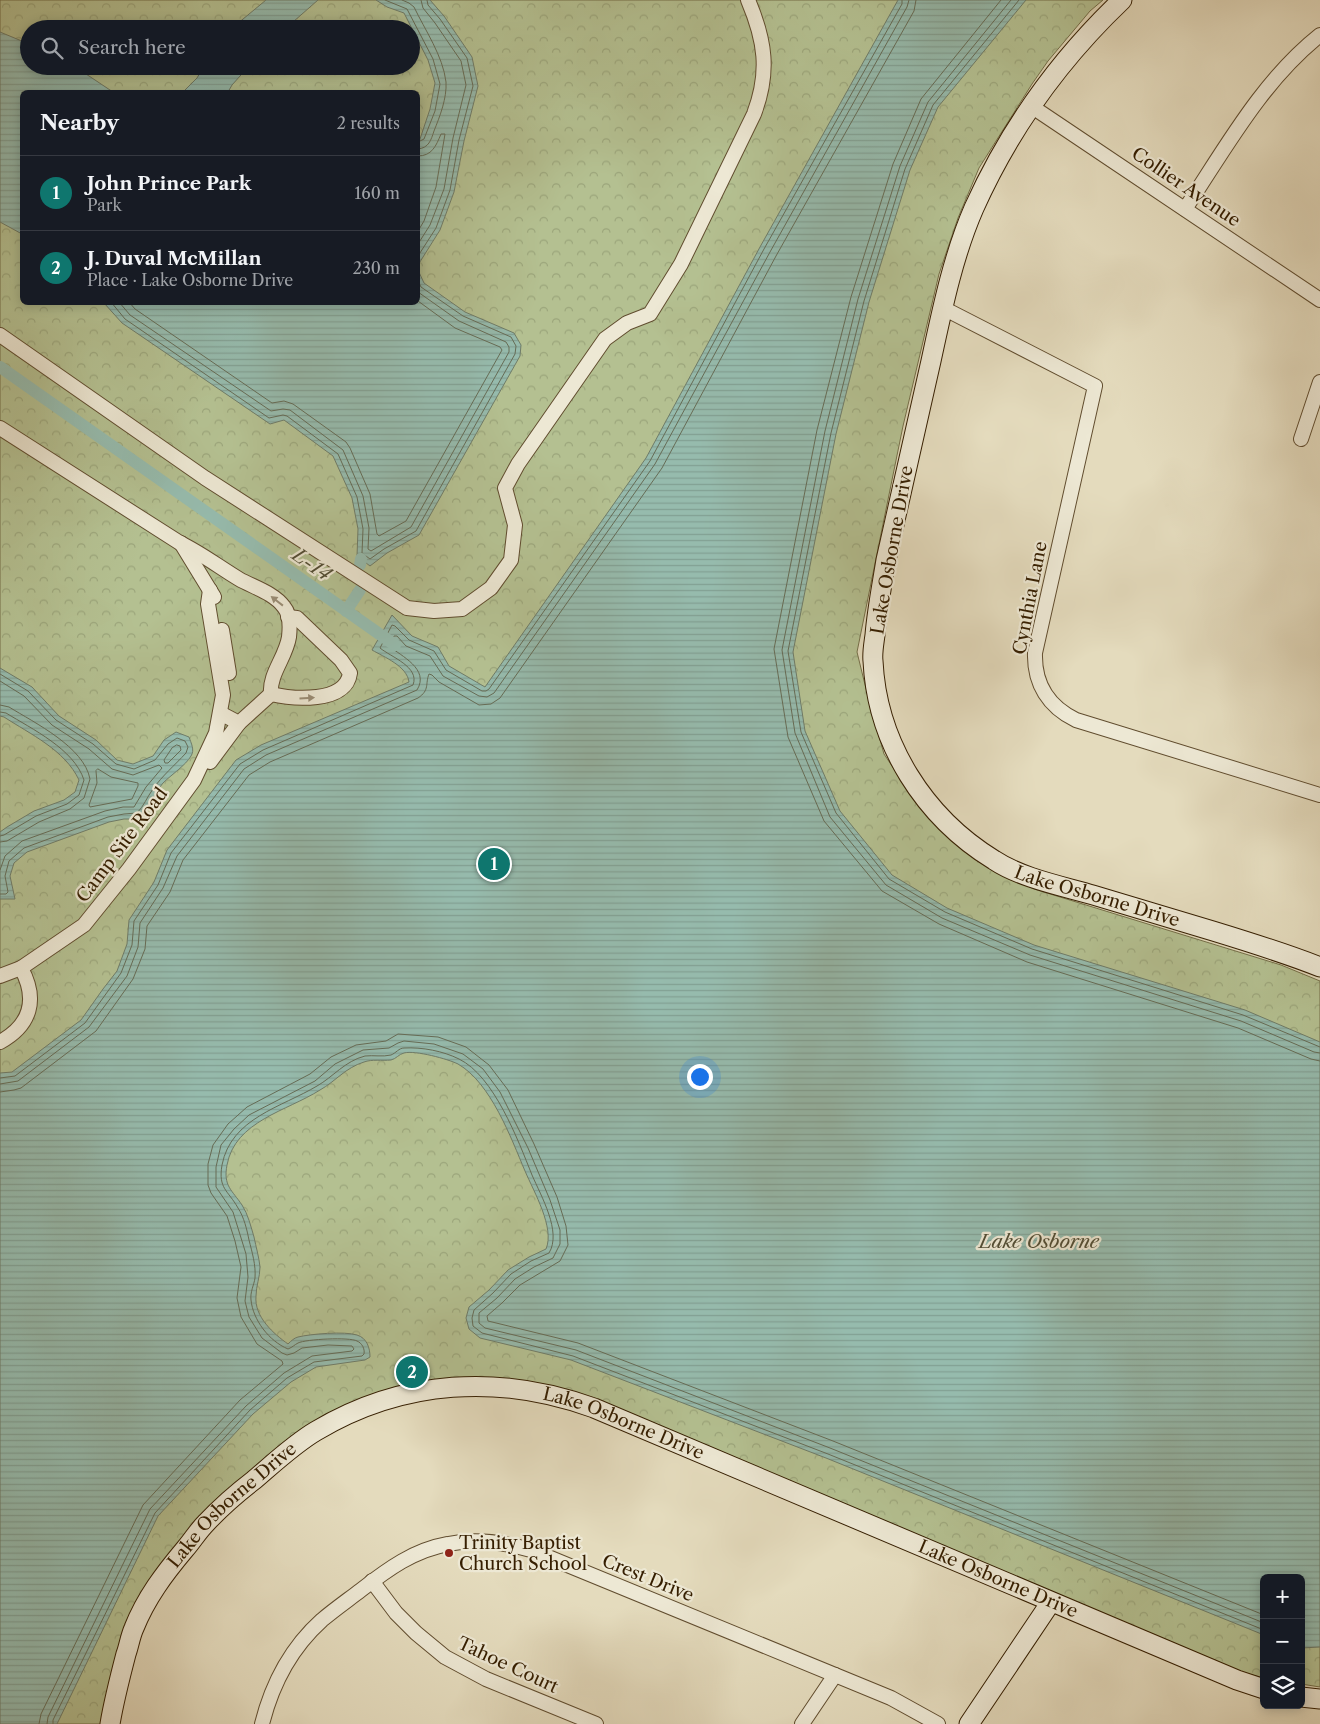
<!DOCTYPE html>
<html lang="en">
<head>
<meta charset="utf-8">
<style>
  body { margin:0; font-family:"Libre Caslon Text",serif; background:#242831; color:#f1f3f6 }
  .controls { position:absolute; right:15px; bottom:15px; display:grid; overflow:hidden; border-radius:8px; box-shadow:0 2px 12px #0003 }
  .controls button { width:45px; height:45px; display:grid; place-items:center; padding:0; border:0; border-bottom:1px solid #363941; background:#171b24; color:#f1f3f6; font:25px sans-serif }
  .you { position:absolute; left:699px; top:1076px; width:18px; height:18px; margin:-12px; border:4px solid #fff; border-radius:50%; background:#1a73e8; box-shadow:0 0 0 8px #1a73e833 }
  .badge { display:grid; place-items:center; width:32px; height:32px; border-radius:50%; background:#0f766e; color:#fff; font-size:16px; font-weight:700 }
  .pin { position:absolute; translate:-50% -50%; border:2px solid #fff; box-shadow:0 1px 5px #0006 }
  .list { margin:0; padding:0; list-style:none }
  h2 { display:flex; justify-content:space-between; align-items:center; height:65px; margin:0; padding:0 20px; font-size:21px }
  h2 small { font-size:16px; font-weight:400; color:#9ea1a6 }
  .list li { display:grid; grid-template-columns:32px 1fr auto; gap:15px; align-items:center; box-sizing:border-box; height:75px; padding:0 20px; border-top:1px solid #363941 }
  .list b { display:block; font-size:19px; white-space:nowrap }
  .list p { margin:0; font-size:16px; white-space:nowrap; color:#9ea1a6 }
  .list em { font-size:16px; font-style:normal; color:#9ea1a6 }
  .icon { flex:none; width:28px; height:28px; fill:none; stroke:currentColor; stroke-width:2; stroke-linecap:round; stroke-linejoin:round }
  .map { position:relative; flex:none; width:1320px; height:1724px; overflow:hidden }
  .search { position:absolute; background:#171b24; box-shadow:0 2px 12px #0003; left:20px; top:20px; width:400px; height:55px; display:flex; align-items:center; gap:12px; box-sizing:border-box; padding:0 18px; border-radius:28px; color:#9ea1a6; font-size:19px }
  .panel { position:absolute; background:#171b24; box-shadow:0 2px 12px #0003; left:20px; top:90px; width:400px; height:215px; border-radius:8px }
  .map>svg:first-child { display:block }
  .park { fill:url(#park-crowns); stroke:#746f48; fill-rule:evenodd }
  .water { fill:url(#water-rules); stroke:#6f7c68 }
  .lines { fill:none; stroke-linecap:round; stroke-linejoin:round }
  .shore { stroke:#666c56; stroke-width:1 }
  .canal { stroke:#96bbad; stroke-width:12 }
  .street-casing { stroke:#614d2f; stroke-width:16 }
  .secondary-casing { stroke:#351e00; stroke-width:21 }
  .street { stroke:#ede8d4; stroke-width:14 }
  .secondary { stroke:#ede8d4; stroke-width:19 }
  .oneway { fill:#9a8d75 }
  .poi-dot { fill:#8f2418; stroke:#ede8d4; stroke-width:2 }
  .labels { text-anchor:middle; stroke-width:4.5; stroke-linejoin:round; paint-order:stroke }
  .street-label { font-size:18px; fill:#351e00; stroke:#ede8d4 }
  .poi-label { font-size:18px; fill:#351e00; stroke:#ede8d4; text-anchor:start }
  .water-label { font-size:19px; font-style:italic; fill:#524d34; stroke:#ede8d4 }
</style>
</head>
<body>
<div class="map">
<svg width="1320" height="1724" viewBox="0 0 1320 1724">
  <defs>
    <pattern id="park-crowns" width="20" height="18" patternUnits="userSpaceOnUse" patternTransform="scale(1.25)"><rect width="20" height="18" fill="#b4c091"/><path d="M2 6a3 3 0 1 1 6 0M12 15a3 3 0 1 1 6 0" fill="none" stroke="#9ba57b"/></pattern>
    <pattern id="water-rules" width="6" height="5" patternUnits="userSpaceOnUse" patternTransform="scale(1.25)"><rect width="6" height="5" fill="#96bbad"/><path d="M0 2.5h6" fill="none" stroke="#82a093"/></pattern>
  </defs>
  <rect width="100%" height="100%" fill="#e4dbbd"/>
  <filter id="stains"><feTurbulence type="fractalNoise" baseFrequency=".004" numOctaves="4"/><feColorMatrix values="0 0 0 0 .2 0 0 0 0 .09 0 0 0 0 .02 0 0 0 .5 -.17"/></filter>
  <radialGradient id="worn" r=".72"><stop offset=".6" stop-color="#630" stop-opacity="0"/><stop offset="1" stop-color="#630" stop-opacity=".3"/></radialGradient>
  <path class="park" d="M 0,0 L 1103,0 L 1090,11 L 1048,61 L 1032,84 L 979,168 L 958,218 L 939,274 L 903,426 L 857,652 L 868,697 L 884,754 L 910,793 L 1005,875 L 1034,889 L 1281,965 L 1320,981 L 1320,1687 L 1301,1684 L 1301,1578 L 1264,1578 L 1264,1678 L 1229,1669 L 514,1382 L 453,1378 L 406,1389 L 253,1474 L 142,1600 L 105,1724 L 0,1724 ZM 29,29 L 411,29 L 411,66 L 29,66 ZM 22,92 L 418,92 L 418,302 L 22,302 Z"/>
  <g class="water">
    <polygon points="266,0 318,0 285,29 231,29"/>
    <polygon points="376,0 430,0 444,16 472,57 478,86 464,141 454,192 440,230 418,265 418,145 430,109 435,83 428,60 404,13 387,7"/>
    <path d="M 898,0 L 1026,0 L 938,107 L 910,170 L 869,302 L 836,434 L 793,652 L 805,731 L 840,811 L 892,875 L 947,908 L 1034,945 L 1245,1010 L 1320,1042 L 1320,1647 L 1301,1648 L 1301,1578 L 1264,1578 L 1264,1635 L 826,1458 L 571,1360 L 480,1338 L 469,1329 L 466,1318 L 469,1307 L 489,1290 L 508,1270 L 529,1257 L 546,1249 C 555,1228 534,1192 525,1171 C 511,1138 491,1083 458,1064 C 448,1059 415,1050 404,1053 C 399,1054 396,1059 391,1060 C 382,1061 372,1059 364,1062 C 345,1068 336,1081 320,1090 C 287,1111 235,1121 227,1165 C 223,1186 232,1190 242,1205 C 248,1214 251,1227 254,1237 C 256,1247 259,1257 260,1267 C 260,1277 256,1286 256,1296 C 254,1317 274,1334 288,1344 C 291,1341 294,1338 298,1337 C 310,1334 345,1331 357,1335 C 367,1338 370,1348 370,1357 L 365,1360 L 316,1367 L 291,1382 L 253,1414 L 158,1516 L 57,1724 L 0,1724 L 0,1073 L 12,1072 L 81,1020 L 103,989 L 117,971 L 127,944 L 129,920 L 154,882 L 167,850 L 236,760 L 261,745 L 409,682 C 407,666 384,657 372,650 L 392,615 L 412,636 L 438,647 L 449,666 L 485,687 L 646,458 L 760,247 Z"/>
    <polygon points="0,32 29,44 29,66 74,66 113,92 22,92 22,234 0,222"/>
    <polygon points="204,66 249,66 232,85 228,92 183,92 197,78"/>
    <polygon points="418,270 424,283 465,312 514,333 521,345 520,356 419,535 387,553 370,566 357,556 358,529 352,498 333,456 284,420 270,424 122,323 104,303 418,302"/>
    <path d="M 0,668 L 32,687 L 59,716 L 96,740 L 117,760 L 133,764 L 153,756 L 164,740 L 176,732 L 189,737 C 191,743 195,750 191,756 C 186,765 171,775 163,783 C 154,794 149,808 139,819 L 124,819 L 109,822 L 27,852 L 14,863 L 10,876 L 15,899 L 0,899 L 0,832 L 7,827 L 34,811 L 64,800 L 75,792 L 79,780 C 65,750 30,734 4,717 L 0,716 Z"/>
  </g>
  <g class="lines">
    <g class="shore">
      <polyline points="385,0 407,9 433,59 440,84 435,111 424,139 418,142"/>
      <path d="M 402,0 L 409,3 L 414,7 C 425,30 443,56 446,82 C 447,98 440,116 434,131 C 431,140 429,148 418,149"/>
      <polyline points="1001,0 921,99 893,164 851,297 817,430 774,649 788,737 824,821 882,891 939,924 1027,962 1238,1028 1311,1059 1320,1061"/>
      <polyline points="1011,0 928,102 900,166 858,299 825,431 782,650 795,733 830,817 886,885 942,918 1030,955 1241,1021 1314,1052 1320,1053"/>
      <polyline points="1019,0 933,105 905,169 864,301 831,433 788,651 801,732 836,813 889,879 945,912 1032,949 1243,1015 1320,1047"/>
      <path d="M 418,156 C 432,156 436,146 441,134 L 445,134 L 436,187 L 424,221 L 418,231"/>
      <polyline points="418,244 430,225 444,189 453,138 466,85 461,61 435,23 423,8 421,0"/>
      <polyline points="418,256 436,228 450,190 459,140 473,86 467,58 440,19 428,5 427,0"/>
      <polyline points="111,302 125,319 269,418 283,415 287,416 338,454 357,497 363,529 362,553 370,559 384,549 416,531 515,354 516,346 511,337 463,316 421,287 418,281"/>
      <polyline points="119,302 130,315 271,411 283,409 290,410 343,450 363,496 369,528 368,549 371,551 411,527 509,352 509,347 506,342 459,321 418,292"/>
      <polyline points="129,302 135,309 272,403 284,401 293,404 346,442 350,448 370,494 377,534 379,536 406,521 502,350 500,347 455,328 418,301"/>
      <path d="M 0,674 L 28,691 L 56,720 L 93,744 L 116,764 L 134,769 L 155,760 L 168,744 L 177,738 L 185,741 L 188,747 L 186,753 C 175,765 162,776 153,789 C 147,797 144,806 137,813 L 124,814 L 108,817 L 24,848 L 9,861 L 5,876 L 8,892 L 6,894 L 0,894"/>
      <polyline points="0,681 24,696 52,725 89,749 112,769 133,775 159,765 162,768 146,787 134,807 123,807 105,811 22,841 5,856 0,870"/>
      <path d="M 0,705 L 9,707 C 35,723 84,747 90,779 L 84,798 L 70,809 L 39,822 L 7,841 L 0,842"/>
      <path d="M 0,712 L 6,713 C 32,729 74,749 84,780 L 79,795 L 67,804 L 36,816 L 4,835 L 0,836"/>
      <polygon points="177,745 180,746 181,750 168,763 165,763 164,760 172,748"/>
      <polygon points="98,769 111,777 138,783 138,786 132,799 90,807 89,805 97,783 96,771"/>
      <path d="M 0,1078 L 15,1076 L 85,1023 L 121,973 L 132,945 L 134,921 L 158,885 L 171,853 L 240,764 L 263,750 L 413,685 C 420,667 391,657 380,648 L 392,625 L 395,626 L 409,640 L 434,651 L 446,670 L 482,691 L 486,691 L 489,689 L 650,461 L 764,249 L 902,4 L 902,0"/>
      <path d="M 0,1084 L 18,1081 L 89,1027 L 127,976 L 138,947 L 140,923 L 163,888 L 177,856 L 244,769 L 266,755 L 417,690 C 430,669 401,656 389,646 L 394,636 L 397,636 L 406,646 L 430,656 L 443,676 L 479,696 L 487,697 L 494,693 L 655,464 L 770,252 L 907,7 L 909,0"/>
      <path d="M 0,1092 L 14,1090 L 21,1088 L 96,1031 L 133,979 L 145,949 L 147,926 L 170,892 L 183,860 L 249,775 L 270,762 L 418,698 C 430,690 425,684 429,674 L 432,675 L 439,682 L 479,705 L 491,704 L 500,698 L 662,468 L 776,256 L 914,11 L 916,0"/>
      <polyline points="39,1724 41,1714 143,1505 240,1400 283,1364 282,1361 257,1344 241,1317 237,1298 241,1267 235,1241 227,1216 211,1193 208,1185 208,1164 213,1145 228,1124 247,1107 310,1074 331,1057 356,1045 386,1041 398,1034 438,1037 466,1047 489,1065 508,1090 534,1144 557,1197 566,1226 568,1245 560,1261 520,1285 502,1303 487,1316 488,1321 578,1343 833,1441 1264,1615"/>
      <polyline points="47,1724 48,1717 150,1509 246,1406 284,1373 312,1356 352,1351 354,1349 352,1346 328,1345 302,1348 294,1353 287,1355 282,1353 262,1338 249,1317 245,1301 248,1277 246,1254 233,1212 216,1187 216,1167 221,1145 234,1129 249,1115 315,1081 335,1064 363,1050 389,1048 398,1043 404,1041 434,1044 463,1054 483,1069 500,1092 528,1148 550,1200 560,1230 560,1244 553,1258 534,1267 515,1279 497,1298 479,1313 479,1323 485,1328 576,1350 830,1448 1264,1623"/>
      <path d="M 53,1724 L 53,1720 L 155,1513 L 250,1410 L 287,1378 L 314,1362 L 362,1356 L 364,1354 C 365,1349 362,1343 357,1341 C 350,1337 306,1339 298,1343 C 294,1345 293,1347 288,1349 C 269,1341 253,1320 251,1300 C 250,1292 254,1285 255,1278 C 256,1265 252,1252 249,1240 C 247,1230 244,1217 238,1208 C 228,1190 218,1189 222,1165 C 231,1118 282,1107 317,1086 C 333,1077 345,1061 365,1056 C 373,1055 383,1057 391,1055 C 396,1053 399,1048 404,1048 C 422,1047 443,1051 459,1059 C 494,1076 518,1140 532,1175 C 541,1196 562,1232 549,1253 L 531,1261 L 511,1274 L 493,1293 L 474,1310 L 472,1318 L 473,1326 L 482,1333 L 573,1356 L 828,1454 L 1264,1630"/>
    </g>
    <g class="canal">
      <polyline points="0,367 395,645"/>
      <polyline points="360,565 361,559"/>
      <polyline points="346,611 360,590"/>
    </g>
    <g class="street-casing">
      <g id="street">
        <polyline points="1031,106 1320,300"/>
        <path d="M 1185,209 C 1225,149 1262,81 1320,35"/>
        <path d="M 943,308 L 1095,386 L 1035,653 C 1034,684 1049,707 1076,720 L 1320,795"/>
        <path d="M 0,335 L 205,478 L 407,608 L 434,611 L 462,609 L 491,588 L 511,560 L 515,525 L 505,488 L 518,464 L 605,339 L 627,323 L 650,314 L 681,264 L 754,114 C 770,72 765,40 748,0"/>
        <path d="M 0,428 L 180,543 C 201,553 219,567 239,579 C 253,587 274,593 284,607 C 290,614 290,628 289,637 C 286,657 269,674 271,694"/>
        <polyline points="1301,439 1320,382"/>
        <polyline points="181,543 214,597"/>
        <polyline points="222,630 229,673"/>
        <path d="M 220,713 L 239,723 L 271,694 C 292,699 346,704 350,673 L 341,660 L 297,618 L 288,617"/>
        <polyline points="210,762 239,723"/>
        <polyline points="0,976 21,968 84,925 129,869 194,780 216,733 223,695 208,604 210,590"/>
        <path d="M 0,1042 C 31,1025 38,999 21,968"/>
        <polyline points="372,1581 396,1613 416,1633 445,1657 486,1679 596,1724"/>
        <path d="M 262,1724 C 272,1684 292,1647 322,1620 C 335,1609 348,1600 361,1590 C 388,1569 414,1550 448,1544 C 476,1538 503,1542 531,1550 L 891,1698 L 938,1724"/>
        <polyline points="802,1724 835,1675"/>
      </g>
    </g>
    <g class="secondary-casing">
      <g id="secondary">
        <path id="s1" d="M 1122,0 C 1060,59 1009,130 974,208 C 953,256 942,310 931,361 C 916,427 901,494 886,560 C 882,585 877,610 875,635 C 874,643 872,653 873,661 C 877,743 924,817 994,860 C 1021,878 1062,886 1093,895 C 1133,907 1173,919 1213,931 C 1249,942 1285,953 1320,967"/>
        <polyline points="1301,1697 1320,1699"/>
        <path id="s2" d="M 110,1724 C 114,1700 120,1677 126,1654 C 129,1646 130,1637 134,1628 C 146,1598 164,1574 185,1549 C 192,1541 198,1531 206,1523 C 221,1507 237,1493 254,1480 C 274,1463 294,1444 316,1431 C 403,1379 500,1374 594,1408 L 1237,1680 L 1264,1689"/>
        <polyline points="969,1724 1051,1602"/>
      </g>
    </g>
    <use href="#street" class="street"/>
    <use href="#secondary" class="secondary"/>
  </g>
  <defs><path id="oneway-solid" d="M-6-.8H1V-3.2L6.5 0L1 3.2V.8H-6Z" transform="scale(1.25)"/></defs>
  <g class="oneway">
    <use href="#oneway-solid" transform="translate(277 601) rotate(-142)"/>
    <use href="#oneway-solid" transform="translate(307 698) rotate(-3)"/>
  </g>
  <circle class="poi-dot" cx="449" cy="1553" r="5"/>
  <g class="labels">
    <g class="street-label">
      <text transform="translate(1186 187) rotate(34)" y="6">Collier Avenue</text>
      <text transform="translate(892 550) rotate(-80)" y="6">Lake Osborne Drive</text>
      <text transform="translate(1030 598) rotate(-79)" y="6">Cynthia Lane</text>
      <text transform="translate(122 845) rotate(-53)" y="6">Camp Site Road</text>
      <text dy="6" stroke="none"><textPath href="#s1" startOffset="1074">Lake Osborne Drive</textPath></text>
      <text dy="6" stroke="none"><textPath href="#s2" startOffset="692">Lake Osborne Drive</textPath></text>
      <text dy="6" stroke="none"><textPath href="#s2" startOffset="258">Lake Osborne Drive</textPath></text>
      <text transform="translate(648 1578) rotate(22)" y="6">Crest Drive</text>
      <text dy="6" stroke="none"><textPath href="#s2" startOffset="1098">Lake Osborne Drive</textPath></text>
      <text transform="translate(508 1665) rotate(25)" y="6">Tahoe Court</text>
    </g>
    <g class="poi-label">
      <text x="459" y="1549">Trinity Baptist<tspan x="459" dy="21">Church School</tspan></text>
    </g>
    <g class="water-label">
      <text transform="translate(312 564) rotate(35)" y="7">L-14</text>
      <text x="1039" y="1248">Lake Osborne</text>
    </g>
  </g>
  <rect width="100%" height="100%" filter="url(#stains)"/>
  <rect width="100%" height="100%" fill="url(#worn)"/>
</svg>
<div class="controls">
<button>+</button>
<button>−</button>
<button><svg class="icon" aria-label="layers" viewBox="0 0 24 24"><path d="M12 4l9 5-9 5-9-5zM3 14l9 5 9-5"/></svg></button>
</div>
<div class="you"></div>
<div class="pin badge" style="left:494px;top:864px">1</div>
<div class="pin badge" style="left:412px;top:1372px">2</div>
<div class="search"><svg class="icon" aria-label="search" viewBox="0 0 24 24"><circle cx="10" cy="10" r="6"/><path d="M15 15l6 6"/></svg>Search here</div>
<section class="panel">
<h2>Nearby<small>2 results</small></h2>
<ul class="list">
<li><span class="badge">1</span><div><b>John Prince Park</b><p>Park</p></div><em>160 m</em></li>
<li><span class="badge">2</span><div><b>J. Duval McMillan</b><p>Place · Lake Osborne Drive</p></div><em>230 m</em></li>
</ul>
</section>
</div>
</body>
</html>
